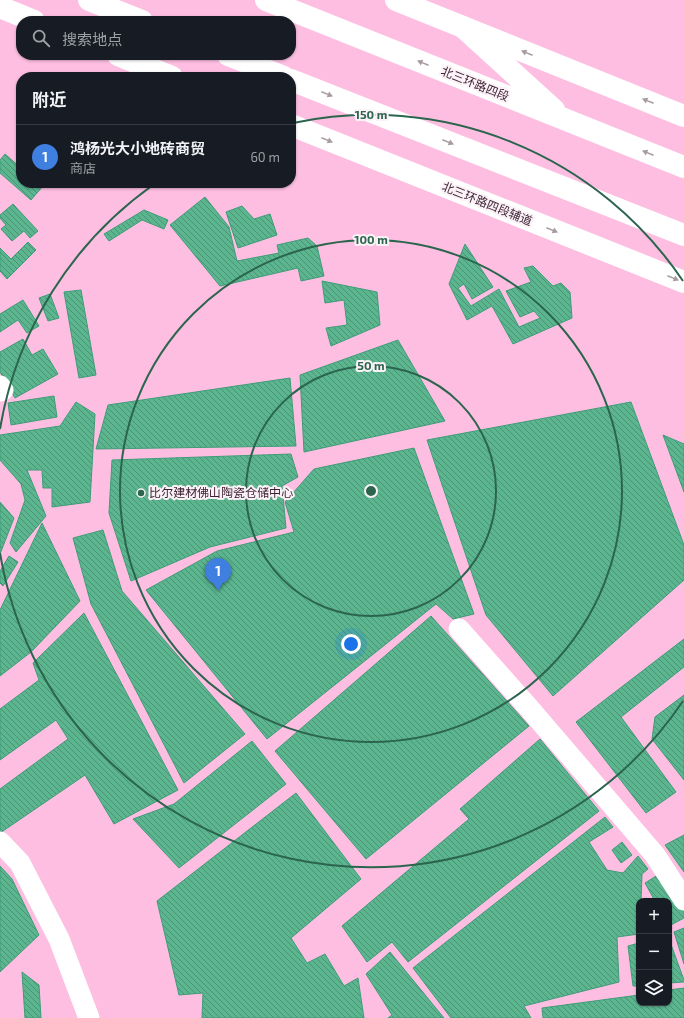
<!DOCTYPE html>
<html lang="zh">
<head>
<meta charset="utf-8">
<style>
  body { margin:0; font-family:"Exo 2","Noto Sans SC",sans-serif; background:#20242c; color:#f1f3f6 }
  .controls { position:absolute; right:12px; bottom:12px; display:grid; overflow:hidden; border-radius:8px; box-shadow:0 1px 3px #0004 }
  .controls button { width:36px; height:36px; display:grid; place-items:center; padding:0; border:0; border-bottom:1px solid #363941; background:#171b24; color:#f1f3f6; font:20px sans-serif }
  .you { position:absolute; left:351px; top:644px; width:14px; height:14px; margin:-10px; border:3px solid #fff; border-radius:50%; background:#1a73e8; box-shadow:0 0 0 6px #1a73e833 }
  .badge { display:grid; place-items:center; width:26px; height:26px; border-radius:50%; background:#1a73e8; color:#fff; font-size:13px; font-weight:700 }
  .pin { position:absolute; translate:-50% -33px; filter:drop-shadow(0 1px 2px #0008) }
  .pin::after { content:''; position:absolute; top:21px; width:14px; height:12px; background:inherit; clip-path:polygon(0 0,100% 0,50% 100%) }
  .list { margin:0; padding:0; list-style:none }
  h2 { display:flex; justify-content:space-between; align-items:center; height:52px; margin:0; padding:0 16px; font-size:17px }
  h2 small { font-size:13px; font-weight:400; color:#9ea1a6 }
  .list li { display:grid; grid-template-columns:26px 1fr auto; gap:12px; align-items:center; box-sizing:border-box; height:64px; padding:0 16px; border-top:1px solid #363941 }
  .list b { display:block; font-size:15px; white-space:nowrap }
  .list p { margin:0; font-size:13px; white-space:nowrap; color:#9ea1a6 }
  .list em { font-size:13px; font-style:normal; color:#9ea1a6 }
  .icon { flex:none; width:22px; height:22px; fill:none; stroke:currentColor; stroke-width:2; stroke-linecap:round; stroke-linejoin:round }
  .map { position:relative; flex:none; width:684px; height:1018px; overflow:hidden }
  .search { position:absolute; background:#171b24; box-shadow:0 1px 3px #0004; left:16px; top:16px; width:280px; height:44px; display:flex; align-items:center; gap:10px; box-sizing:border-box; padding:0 14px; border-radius:16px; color:#9ea1a6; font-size:15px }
  .panel { position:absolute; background:#171b24; box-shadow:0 1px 3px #0004; left:16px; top:72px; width:280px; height:116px; border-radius:16px }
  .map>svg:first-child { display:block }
  .building { fill:url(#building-back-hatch); stroke:#3f9c78 }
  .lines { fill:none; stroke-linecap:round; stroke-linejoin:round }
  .minor { stroke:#fff; stroke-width:21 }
  .major { stroke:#fff; stroke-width:22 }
  .highway { stroke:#fff; stroke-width:22 }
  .oneway { fill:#a89aa2 }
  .ring { fill:none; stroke:#2b654d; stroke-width:2 }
  .poi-dot { fill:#2b654d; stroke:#faf2f6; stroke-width:1.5 }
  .labels { text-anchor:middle; stroke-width:4; stroke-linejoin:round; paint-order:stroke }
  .street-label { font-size:12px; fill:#3d1f31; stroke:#faf2f6 }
  .poi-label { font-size:12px; fill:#3d1f31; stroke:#faf2f6; text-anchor:start }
  .centre { fill:#2b654d; stroke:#faf2f6; stroke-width:2 }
  .ring-label { font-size:12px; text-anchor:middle; font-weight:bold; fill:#2b654d; stroke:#faf2f6; stroke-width:4; stroke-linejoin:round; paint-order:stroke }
</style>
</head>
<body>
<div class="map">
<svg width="684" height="1018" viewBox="0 0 684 1018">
  <defs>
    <pattern id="building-back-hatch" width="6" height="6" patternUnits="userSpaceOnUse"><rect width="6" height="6" fill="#5bb690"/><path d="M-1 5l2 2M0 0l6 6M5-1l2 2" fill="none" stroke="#4c9376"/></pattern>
  </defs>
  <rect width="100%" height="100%" fill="#fdbee1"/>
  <g class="building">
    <polygon points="5,154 21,168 21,183 39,183 43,186 31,200 0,173 0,160"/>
    <polygon points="205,197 229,227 237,261 279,253 277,245 308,238 317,246 324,276 301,281 298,268 220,286 170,225"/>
    <polygon points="13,204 38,231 30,238 24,231 12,241 1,229 6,225 0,218 0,215"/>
    <polygon points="242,206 254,219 270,214 277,235 238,248 226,212"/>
    <polygon points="144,210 168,220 164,229 142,220 109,241 104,234"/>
    <polygon points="28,242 36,250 7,279 0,271 0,248 11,259"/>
    <polygon points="465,244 493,287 472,299 464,284 458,288 471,306 499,289 519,327 540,318 534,311 520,317 506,291 531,282 524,268 533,266 553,286 561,283 570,292 572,318 513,344 492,306 467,320 449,284"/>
    <polygon points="322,281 377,292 380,325 331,346 326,328 347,325 344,300 325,303"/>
    <polygon points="81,290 96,375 79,378 64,292"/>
    <polygon points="50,294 59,318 48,321 39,298"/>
    <polygon points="23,300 39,326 27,333 18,320 0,332 0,314"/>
    <polygon points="23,339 32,355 43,349 58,374 15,398 0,372 0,352"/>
    <polygon points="398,340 445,421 304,452 300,375"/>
    <polygon points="290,378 296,446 96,449 108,405"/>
    <polygon points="54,396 57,417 11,425 8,403"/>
    <polygon points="76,402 95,414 90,502 52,507 52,488 43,488 42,470 27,470 46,516 16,552 10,543 25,500 21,484 0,460 0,435 60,426"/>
    <polygon points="631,402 684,545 684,580 553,696 486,615 427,440"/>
    <polygon points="663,435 684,444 684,492"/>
    <polygon points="414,448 474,614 453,619 436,604 267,739 146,590 217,551 294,532 285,502 314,469"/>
    <polygon points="291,454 298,477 282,486 286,528 210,547 131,581 109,513 112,460"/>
    <polygon points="0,502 14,518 0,554"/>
    <polygon points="42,523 80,601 31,652 0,676 0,610"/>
    <polygon points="103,530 122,591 245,734 184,783 91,604 73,538"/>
    <polygon points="9,556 18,562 3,586 0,583 0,571"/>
    <polygon points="84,613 178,790 114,824 85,775 0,833 0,789 68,739 56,720 0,760 0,709 39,680 33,663"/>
    <polygon points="431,616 529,726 366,859 275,751"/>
    <polygon points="684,639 684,667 621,717 676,792 646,813 576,722"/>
    <polygon points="684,695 684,780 652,739 655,717"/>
    <polygon points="540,739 599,811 408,962 392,942 367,962 342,926 469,819 460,809"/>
    <polygon points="252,741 286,784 179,868 133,819 174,804"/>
    <polygon points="296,793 361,879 291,938 307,963 325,954 344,986 358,978 364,1018 202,1018 203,993 179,995 157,901"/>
    <polygon points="605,817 613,827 589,842 607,870 623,873 638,856 648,869 642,874 641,901 639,901 639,934 617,937 619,982 524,1006 531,1018 451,1018 413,968"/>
    <polygon points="684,835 684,872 665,845"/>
    <polygon points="622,842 632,855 621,863 612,850"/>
    <polygon points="0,866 12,879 39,935 0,972"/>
    <polygon points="661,873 684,912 684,918 669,926 669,901 655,901 645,883"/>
    <polygon points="684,928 684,964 674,932"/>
    <polygon points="669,939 684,980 684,982 669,983"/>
    <polygon points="639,943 639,986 633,986 628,946"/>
    <polygon points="390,952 444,1018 388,1018 392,1015 366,974"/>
    <polygon points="22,972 39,985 41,1018 25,1018"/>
    <polygon points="684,988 684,1018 543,1018 542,1008 639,995 639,1003 669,1003 669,990"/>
  </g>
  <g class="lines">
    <g class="minor">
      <polyline points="0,386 3,390 0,391"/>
      <polyline points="459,629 529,708 655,855 684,900"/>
      <polyline points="0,842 20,863 59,939 89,1018"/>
    </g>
    <g class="major">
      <polyline points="396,0 684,116"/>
      <polyline points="0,7 34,21"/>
      <polyline points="118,55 172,77"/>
      <polyline points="291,125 684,282"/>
    </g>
    <g class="highway">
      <polyline points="89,0 142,21"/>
      <polyline points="266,0 684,167"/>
      <polyline points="463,27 554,110"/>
      <polyline points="228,55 284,77"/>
      <polyline points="291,80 684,235"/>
    </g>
  </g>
  <defs><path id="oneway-solid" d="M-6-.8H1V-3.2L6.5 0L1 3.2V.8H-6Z"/></defs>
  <g class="oneway">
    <use href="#oneway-solid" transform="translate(527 53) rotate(-158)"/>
    <use href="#oneway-solid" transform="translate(423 63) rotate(-158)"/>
    <use href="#oneway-solid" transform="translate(327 94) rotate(22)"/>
    <use href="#oneway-solid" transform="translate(648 101) rotate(-158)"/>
    <use href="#oneway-solid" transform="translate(327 140) rotate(22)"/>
    <use href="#oneway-solid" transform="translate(448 142) rotate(22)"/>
    <use href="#oneway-solid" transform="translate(648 153) rotate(-158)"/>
    <use href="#oneway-solid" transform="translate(552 230) rotate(22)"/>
    <use href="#oneway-solid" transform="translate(673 278) rotate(22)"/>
  </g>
  <g class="ring">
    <circle cx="371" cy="491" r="125"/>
    <circle cx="371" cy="491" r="251"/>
    <path d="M683 701A376 376 0 0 1 0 553M0 429A376 376 0 0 1 153 185M293 123A376 376 0 0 1 683 281"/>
  </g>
  <circle class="poi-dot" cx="141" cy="493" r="4"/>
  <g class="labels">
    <g class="street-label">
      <text transform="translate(475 84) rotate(22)" y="4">北三环路四段</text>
      <text transform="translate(487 204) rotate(22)" y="4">北三环路四段辅道</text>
    </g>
    <g class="poi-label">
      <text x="149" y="497">比尔建材佛山陶瓷仓储中心</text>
    </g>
  </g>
  <circle cx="371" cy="491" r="6" class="centre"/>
  <g class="ring-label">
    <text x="371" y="119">150 m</text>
    <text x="371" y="244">100 m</text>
    <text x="371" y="370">50 m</text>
  </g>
</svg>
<div class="controls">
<button>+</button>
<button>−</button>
<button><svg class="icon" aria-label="layers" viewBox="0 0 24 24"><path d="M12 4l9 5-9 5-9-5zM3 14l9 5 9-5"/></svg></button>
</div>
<div class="you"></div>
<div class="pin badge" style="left:218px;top:591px;background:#3f7fe0">1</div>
<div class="search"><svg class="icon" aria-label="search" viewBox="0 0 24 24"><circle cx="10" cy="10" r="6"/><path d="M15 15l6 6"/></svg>搜索地点</div>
<section class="panel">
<h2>附近<small></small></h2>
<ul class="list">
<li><span class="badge" style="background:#3f7fe0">1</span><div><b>鸿杨光大小地砖商贸</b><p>商店</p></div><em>60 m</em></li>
</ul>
</section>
</div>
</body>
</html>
